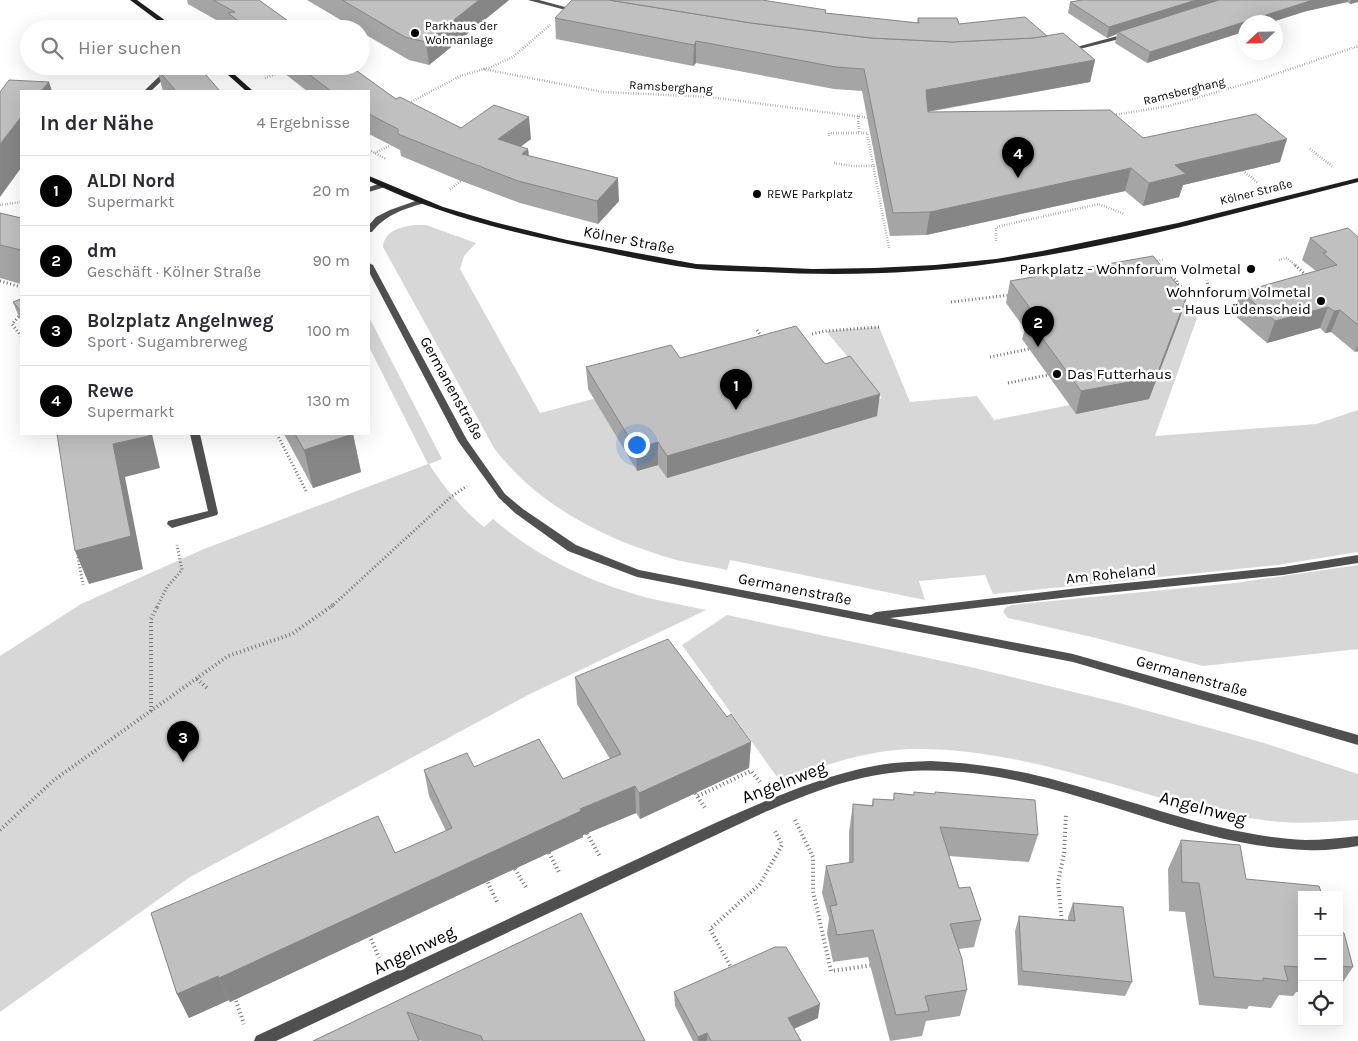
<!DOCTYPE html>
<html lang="de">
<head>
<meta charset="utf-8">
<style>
  body { margin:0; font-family:Karla,sans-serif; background:#f7f7f7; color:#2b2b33 }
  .controls { position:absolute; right:15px; bottom:15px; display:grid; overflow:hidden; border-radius:0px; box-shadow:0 5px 20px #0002 }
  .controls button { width:45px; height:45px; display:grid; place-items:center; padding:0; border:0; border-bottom:1px solid #e1e1e2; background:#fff; color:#2b2b33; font:25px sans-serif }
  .compass { position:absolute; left:1238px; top:15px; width:45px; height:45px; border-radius:50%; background:#fff; box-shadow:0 5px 20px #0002; rotate:248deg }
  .you { position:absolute; left:636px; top:444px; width:18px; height:18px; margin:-12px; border:4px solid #fff; border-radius:50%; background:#1a73e8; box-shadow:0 0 0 8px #1a73e833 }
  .badge { display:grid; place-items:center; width:32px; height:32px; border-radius:50%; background:#000; color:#fff; font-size:16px; font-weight:700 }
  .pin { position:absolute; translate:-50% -41px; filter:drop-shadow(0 1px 2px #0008) }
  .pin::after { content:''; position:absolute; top:26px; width:18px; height:15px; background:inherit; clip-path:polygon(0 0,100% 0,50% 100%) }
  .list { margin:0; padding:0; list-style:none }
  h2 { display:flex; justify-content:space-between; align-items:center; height:65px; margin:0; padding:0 20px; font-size:21px }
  h2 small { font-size:16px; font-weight:400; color:#7c7c81 }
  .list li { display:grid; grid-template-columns:32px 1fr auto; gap:15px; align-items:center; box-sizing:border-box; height:70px; padding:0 20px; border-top:1px solid #e1e1e2 }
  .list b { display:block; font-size:19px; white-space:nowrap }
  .list p { margin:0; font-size:16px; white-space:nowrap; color:#7c7c81 }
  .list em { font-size:16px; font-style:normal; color:#7c7c81 }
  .icon { flex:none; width:28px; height:28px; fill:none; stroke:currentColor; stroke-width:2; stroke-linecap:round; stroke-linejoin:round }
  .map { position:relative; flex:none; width:1358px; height:1041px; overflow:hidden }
  .search { position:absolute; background:#fff; box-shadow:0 5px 20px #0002; left:20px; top:20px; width:350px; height:55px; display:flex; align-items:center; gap:12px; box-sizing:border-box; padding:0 18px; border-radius:28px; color:#7c7c81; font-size:19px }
  .panel { position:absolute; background:#fff; box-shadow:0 5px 20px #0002; left:20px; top:90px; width:350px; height:345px; border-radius:0px }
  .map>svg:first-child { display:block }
  .green { fill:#d7d7d7 }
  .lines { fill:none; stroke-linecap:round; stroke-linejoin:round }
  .path-far2 { stroke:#727272; stroke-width:2.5; stroke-dasharray:0.5 2; stroke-linecap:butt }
  .path-far1 { stroke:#727272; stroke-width:3; stroke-dasharray:1 2.5; stroke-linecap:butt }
  .path { stroke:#727272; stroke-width:4; stroke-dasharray:1 3; stroke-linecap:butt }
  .minor { fill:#505050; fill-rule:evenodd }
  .secondary { fill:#1d1d1d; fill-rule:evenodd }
  .wall { fill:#a5a5a5 }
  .shaded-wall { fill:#868686 }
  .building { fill:#c0c0c0; stroke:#868686 }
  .poi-dot { fill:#000; stroke:#fff; stroke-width:2 }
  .labels { text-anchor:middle; stroke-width:5; stroke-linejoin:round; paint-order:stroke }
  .far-poi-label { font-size:12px; fill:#000; stroke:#fff; text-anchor:start }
  .far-street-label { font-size:12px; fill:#000; stroke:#fff }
  .street-label { font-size:15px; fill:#000; stroke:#fff }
  .poi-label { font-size:15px; fill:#000; stroke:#fff; text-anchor:end }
  .near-street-label { font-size:18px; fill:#000; stroke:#fff }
</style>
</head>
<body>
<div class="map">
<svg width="1358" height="1041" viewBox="0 0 1358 1041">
  <rect width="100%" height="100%" fill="#fff"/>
  <g class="green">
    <path d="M 414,225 L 426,225 L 476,243 L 464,256 L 460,269 L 540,413 L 593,399 L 867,403 L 882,398 L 826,331 L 879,327 L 910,402 L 977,396 L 994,420 L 1070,405 L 1161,276 L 1197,318 L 1155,436 L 1316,424 L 1358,410 L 1358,552 L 1278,565 L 993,594 L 985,575 L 919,581 L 925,600 L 730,560 L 727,570 C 706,565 684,563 663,556 C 598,536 536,503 494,448 L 383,247 C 384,231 401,227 414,225 Z"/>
    <path d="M 369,317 L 442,459 L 429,464 C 444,488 462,509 484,527 L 493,519 C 534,554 579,577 631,593 C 655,601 681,604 706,610 L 530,694 L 190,877 L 0,1012 L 0,656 L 81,604 L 204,549 L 428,464 L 369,347 Z"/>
    <polygon points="1358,565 1358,649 1203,666 1096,638 1008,618 1003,612 1006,607 1012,605 1235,583"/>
    <path d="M 727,615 L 966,666 L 1119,703 L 1264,743 L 1358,774 L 1358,820 C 1326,822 1295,825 1263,820 C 1144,803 1034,747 912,749 C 867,750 822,766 780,781 L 682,645 Z"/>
  </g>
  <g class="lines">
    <g class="path-far2">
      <polyline points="196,28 212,22"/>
      <polyline points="483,69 603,92 710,97 870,118"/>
      <polyline points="265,78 282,72"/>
      <polyline points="407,104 460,76 491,67 513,57 550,25"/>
      <polyline points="1114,115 1169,106 1258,80 1358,46"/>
      <polyline points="858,116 859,133"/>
      <polyline points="829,136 829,133 867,133 889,248"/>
      <polyline points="1310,149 1332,166"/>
      <polyline points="369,150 386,159"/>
      <polyline points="375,153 391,145"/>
      <polyline points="834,163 852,166 876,166"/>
      <polyline points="1243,171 1258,183"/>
      <polyline points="450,189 461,181"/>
      <polyline points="0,205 21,202"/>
      <polyline points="996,241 996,227 1099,204 1124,214"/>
      <polyline points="1279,260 1287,258 1297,267"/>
      <polyline points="1155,262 1164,259"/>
    </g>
    <g class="path-far1">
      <polyline points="1295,265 1308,277"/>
      <path d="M 1168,276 L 1177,280 L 1177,283 C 1185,292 1192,294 1204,292 L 1208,287 L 1207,280"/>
      <polyline points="0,281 21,287"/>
      <polyline points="951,302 1010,295"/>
      <polyline points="21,314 12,324 21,336"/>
      <polyline points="757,330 763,339"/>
      <polyline points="812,334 826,331 879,327"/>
      <polyline points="990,357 1029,349"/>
      <polyline points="1008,383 1048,375"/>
      <polyline points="277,434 307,493"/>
      <polyline points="78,557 83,585"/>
      <polyline points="157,607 167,587 182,570 177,545"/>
      <polyline points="331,607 452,496 467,486"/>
    </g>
    <g class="path">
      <polyline points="197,679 207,688"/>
      <polyline points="151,711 151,619 158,605"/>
      <polyline points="693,790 705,808"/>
      <polyline points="698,796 751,771 760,782"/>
      <polyline points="795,820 813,857 813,891 831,971 874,965"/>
      <polyline points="0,830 54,780 228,656 292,634 333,605"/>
      <polyline points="585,830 600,857"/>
      <polyline points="549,853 560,874"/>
      <polyline points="515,869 527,889"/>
      <polyline points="486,879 498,904"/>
      <polyline points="1062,924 1058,882 1064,854 1066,813"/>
      <polyline points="371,939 379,958"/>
      <polyline points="732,969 710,929 760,884 782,845 774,829"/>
      <polyline points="236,1001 244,1024"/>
    </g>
    <g class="minor">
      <polygon points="528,0 539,0 580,11 577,13"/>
      <polygon points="1129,33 1131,34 1131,36 1068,52 1065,50"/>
      <polygon points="170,66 177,66 151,91 144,91"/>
      <polygon points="382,183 386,185 385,187 369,192 369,187"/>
      <path d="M 421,199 L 424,199 L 424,203 C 404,209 385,215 372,232 L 369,232 L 369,225 L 376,217 L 390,210 Z"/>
      <polygon points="369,263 373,265 467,440 505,494 523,509 576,545 639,570 871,615 876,612 1087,587 1283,567 1358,555 1358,563 1283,575 1087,595 890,618 1073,654 1358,735 1358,745 1073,662 637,577 568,551 515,513 499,498 458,441 369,272"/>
      <polygon points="190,434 200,434 218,513 217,515 172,528 167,524 168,521 208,511"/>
      <path d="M 931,761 C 976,763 1019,770 1062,782 C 1142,803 1222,836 1305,840 C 1323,840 1340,838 1358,836 L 1358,846 C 1340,849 1323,851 1305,850 C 1166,845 1040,758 899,772 C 852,776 808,794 765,812 L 276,1041 L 254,1041 L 256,1036 L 713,824 C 765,801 818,777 874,766 C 893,762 912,762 931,761 Z"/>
    </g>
    <g class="secondary">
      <polygon points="130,0 137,0 177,29 169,29"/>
      <polygon points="218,66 225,66 253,91 246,91"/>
      <path d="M 369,176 L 443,207 L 494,222 L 567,240 L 696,264 L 813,269 L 874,268 L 935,265 L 996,259 L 1042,251 L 1178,223 L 1358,178 L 1358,182 C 1238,212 1119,247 996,263 C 919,274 840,276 763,272 C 741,271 718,271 697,269 C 658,264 620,255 582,247 C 509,232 436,214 369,181 Z"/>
    </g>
  </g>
  <g class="wall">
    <polygon points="187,0 259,0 299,29 232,29 188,4"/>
    <polygon points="307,0 509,0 429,65 409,60 361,32 361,29 356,29"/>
    <polygon points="1082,0 1358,0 1358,2 1350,4 1347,2 1307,11 1246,22 1246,31 1147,63 1115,43 1117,34 1107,38 1068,13 1070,2"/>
    <polygon points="826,13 917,23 918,18 1047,36 1095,60 1090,82 928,112 1143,138 1280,162 1183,185 1179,197 1143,206 1125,191 926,235 890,236 862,91 834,89 696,63 693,66 556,39 555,18"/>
    <polygon points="275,66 350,66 396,99 461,128 531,139 520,147 528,149 529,156 619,201 598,224 520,203 456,179 401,156 400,150 369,134 369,91 307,91"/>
    <polygon points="157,69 220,91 163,91"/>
    <polygon points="0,213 21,218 21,284 0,278"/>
    <polygon points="1358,237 1358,351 1355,352 1331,332 1325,333 1320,328 1267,343 1233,314 1241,292 1316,271 1302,260 1310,238"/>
    <polygon points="1010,281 1187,296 1180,318 1149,399 1076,414 1022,339 1025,329 1006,303"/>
    <polygon points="21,299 21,322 13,302"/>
    <polygon points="680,358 825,364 877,416 667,478 658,465 637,471 588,389 586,367"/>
    <polygon points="284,434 353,434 361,472 313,488"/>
    <polygon points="575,677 727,717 751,742 749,768 640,819 636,813 583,835 583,837 230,1002 229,1000 189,1018 177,994 395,853 446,831 429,796 424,770 474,767 563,779 610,759 577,704"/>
    <polygon points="914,792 1038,835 1029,862 949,856 959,888 981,920 974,947 959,949 967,990 960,1016 926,1021 922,1036 890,1041 868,957 833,962 827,933 829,918 822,893 826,866 849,863 849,832 853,804 872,805 873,799 893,800 894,793 914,795"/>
    <polygon points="1181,840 1246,879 1302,895 1302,992 1296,992 1293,996 1279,995 1271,1008 1249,1006 1247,1009 1199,1005 1185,912 1169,911 1168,869"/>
    <polygon points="1073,903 1132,982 1125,996 1018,985 1015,931 1019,916 1068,921 1068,917"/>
    <polygon points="581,913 645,1041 422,1041 418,1040 313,1041"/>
    <polygon points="1339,966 1353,967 1339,988"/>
    <polygon points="674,992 818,1018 794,1029 801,1041 693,1041 675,1006"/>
  </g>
  <g class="shaded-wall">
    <polygon points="479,0 509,0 429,65 426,42"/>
    <polygon points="1196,0 1226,0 1118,32 1117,34 1107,38 1109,27"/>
    <polygon points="1313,0 1348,0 1347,2 1307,11 1272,22 1246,22 1246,31 1147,63 1150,52"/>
    <polygon points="1351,0 1358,0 1358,2 1350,4"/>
    <polygon points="696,41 696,63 693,66 694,45"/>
    <polygon points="1095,60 1090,82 923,112 926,90"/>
    <polygon points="49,82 52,91 41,91"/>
    <polygon points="21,117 21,168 0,197 0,144"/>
    <polygon points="529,117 531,139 501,161 498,139"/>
    <polygon points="1287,139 1280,162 1183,185 1179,197 1143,206 1149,183 1175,165"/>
    <polygon points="528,149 530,171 522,154"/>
    <polygon points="1131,168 1125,191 926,235 930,212"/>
    <polygon points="618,178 619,201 598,224 597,201"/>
    <polygon points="1187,296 1180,318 1149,399 1076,414 1081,391"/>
    <polygon points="1328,307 1320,328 1267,343 1275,321"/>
    <polygon points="1340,310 1331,332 1325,333 1334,311"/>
    <polygon points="1358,345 1358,351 1355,352"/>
    <polygon points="880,394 877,416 667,478 667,456"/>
    <polygon points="148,434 152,434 160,468 125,477 143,569 89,584 75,551 113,444"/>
    <polygon points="353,434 361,472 313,488 304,450"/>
    <polygon points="658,442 658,465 637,471 636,449"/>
    <polygon points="751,742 749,768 640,819 639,793"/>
    <polygon points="635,786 636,813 583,835 583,837 230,1002 219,978 580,809"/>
    <polygon points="218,976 229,1000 189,1018 177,994"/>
    <polygon points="820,1004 818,1018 786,1032 788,1018"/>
    <polygon points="707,1033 707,1041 698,1041 698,1037"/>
  </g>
  <g class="building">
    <polygon points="213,0 259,0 299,29 249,29 228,13 235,12"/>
    <polygon points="342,0 479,0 426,42 405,37"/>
    <polygon points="572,0 609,0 751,23 871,38 952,42 1033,38 1063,33 1095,60 926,90 928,112 1110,110 1143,138 1256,114 1287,139 1175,165 1186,174 1149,183 1131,168 930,212 893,213 864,69 836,67 696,41 694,45 555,18"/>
    <polygon points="609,0 762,0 826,10 825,13 919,23 918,18 957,18 959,24 1025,17 1047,36 1033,38 952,42 871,38 751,23"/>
    <polygon points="1082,0 1196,0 1109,27 1070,2"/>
    <polygon points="1219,0 1313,0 1150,52 1118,32"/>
    <polygon points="165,66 198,66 220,91 176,91 157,69"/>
    <polygon points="298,66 350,66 396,99 400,97 461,128 494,105 529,117 498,139 528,149 522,154 618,178 597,201 518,181 453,156 398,134 398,129 369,114 369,91 331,91"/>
    <polygon points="9,80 49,82 41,91 21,91 21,117 0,144 0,92"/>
    <polygon points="0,213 21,218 21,250 0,245"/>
    <polygon points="1348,228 1358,237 1358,325 1340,310 1334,311 1328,307 1275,321 1241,292 1337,265 1323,253 1327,252 1310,238"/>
    <polygon points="1153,256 1187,296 1156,377 1081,391 1027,317 1036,316 1010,281"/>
    <polygon points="21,299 21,311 13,302"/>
    <polygon points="796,326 825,364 850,356 880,394 667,456 658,442 636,449 586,367 671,345 680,358"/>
    <polygon points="57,434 148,434 149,436 113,444 131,536 75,551"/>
    <polygon points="295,434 353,434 304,450"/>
    <polygon points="668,639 727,717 731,714 751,742 639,793 635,786 580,809 581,811 219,978 218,976 177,994 151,913 378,816 395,853 452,828 424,770 467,753 474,767 539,739 563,779 621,754 575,677"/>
    <polygon points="914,792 935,794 935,792 1035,800 1038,835 940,827 959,888 970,887 981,920 950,924 962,959 967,990 925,996 929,1011 896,1015 873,930 837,935 830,906 837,905 826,866 853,862 853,804 873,806 873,799 894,800 894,793 914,795"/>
    <polygon points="1181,840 1240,845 1246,879 1319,886 1322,895 1302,895 1302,967 1284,966 1288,981 1263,978 1263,981 1214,977 1199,883 1182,882"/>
    <polygon points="1073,903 1123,907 1132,982 1022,971 1019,916 1075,921"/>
    <polygon points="581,913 645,1041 483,1041 481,1036 407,1012 419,1041 313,1041"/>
    <polygon points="1339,932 1344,933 1353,967 1339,966"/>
    <polygon points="775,947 786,947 820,1004 788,1018 801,1041 711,1041 707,1033 698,1037 674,992"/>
  </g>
  <g class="poi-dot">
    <circle cx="415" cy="33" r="5"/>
    <circle cx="757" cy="194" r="5"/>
    <circle cx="1251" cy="269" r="5"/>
    <circle cx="1321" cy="301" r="5"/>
    <circle cx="1057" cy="374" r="5"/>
  </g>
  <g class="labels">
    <g class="far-poi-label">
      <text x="425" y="30">Parkhaus der<tspan x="425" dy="14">Wohnanlage</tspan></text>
      <text x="767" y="198">REWE Parkplatz</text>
    </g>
    <g class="far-street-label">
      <text transform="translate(671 87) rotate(3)" y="4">Ramsberghang</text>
      <text transform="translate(1184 91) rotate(-14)" y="4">Ramsberghang</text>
      <text transform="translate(1256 192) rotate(-14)" y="4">Kölner Straße</text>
    </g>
    <g class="street-label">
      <text transform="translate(629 240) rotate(11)" y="5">Kölner Straße</text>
      <text transform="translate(452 388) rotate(61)" y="5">Germanenstraße</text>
      <text transform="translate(1111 574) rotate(-6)" y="5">Am Roheland</text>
      <text transform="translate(795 589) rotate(11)" y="5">Germanenstraße</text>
      <text transform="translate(1192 676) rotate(16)" y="5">Germanenstraße</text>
    </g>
    <g class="poi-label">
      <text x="1241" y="274">Parkplatz - Wohnforum Volmetal</text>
      <text x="1311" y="297">Wohnforum Volmetal<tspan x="1311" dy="17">– Haus Lüdenscheid</tspan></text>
      <text x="1067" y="379" text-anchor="start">Das Futterhaus</text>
    </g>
    <g class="near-street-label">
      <text transform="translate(784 782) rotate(-21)" y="6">Angelnweg</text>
      <text transform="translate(1203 808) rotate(15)" y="6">Angelnweg</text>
      <text transform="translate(414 950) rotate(-26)" y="6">Angelnweg</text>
    </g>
  </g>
</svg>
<div class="controls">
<button>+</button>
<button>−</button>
<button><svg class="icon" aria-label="locate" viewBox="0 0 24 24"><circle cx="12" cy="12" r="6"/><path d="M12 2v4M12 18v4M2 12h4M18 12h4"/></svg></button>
</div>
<svg class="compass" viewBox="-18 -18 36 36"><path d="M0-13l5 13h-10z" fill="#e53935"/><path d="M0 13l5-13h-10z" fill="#7c7c81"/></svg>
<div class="you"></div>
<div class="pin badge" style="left:736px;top:410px">1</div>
<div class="pin badge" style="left:1038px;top:347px">2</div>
<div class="pin badge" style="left:183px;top:762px">3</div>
<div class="pin badge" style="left:1018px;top:178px">4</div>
<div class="search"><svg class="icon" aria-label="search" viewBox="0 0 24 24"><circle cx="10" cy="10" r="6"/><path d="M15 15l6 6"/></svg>Hier suchen</div>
<section class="panel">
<h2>In der Nähe<small>4 Ergebnisse</small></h2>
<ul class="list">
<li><span class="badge">1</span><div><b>ALDI Nord</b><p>Supermarkt</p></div><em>20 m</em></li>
<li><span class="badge">2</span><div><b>dm</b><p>Geschäft · Kölner Straße</p></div><em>90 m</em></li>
<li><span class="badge">3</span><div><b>Bolzplatz Angelnweg</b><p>Sport · Sugambrerweg</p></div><em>100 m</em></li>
<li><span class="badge">4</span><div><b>Rewe</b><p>Supermarkt</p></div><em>130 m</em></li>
</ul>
</section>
</div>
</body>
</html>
